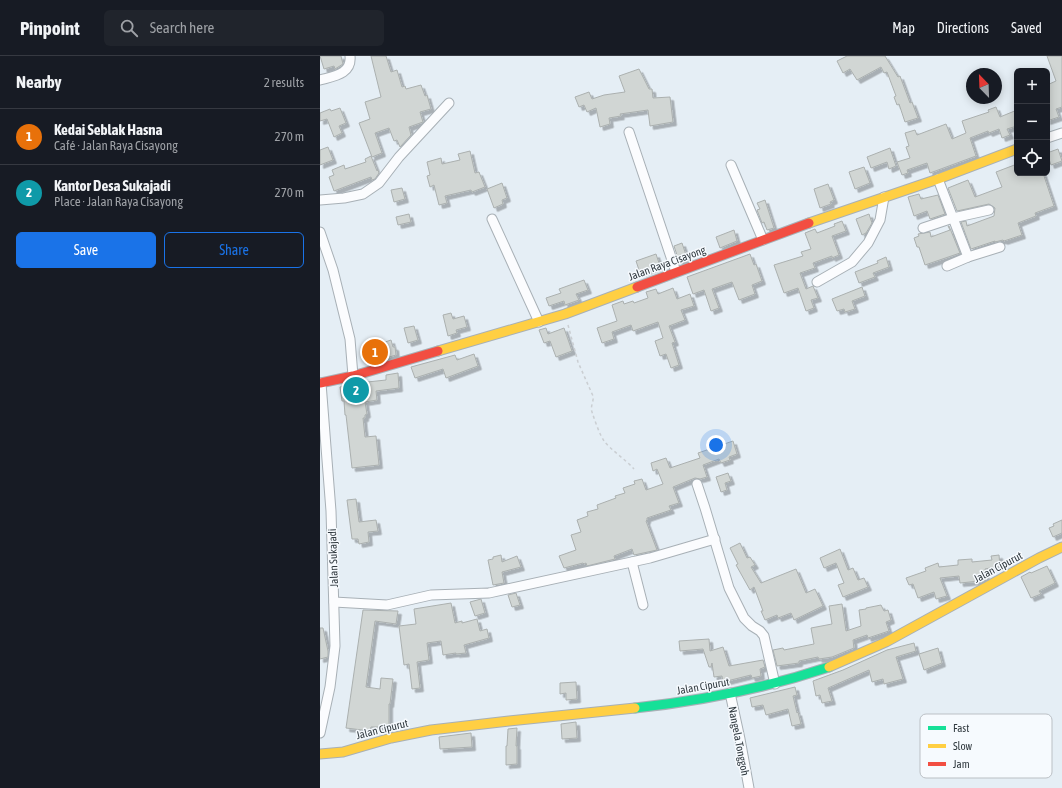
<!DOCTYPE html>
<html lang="en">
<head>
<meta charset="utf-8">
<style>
  body { margin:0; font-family:"Asap Condensed",sans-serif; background:#20242c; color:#f1f3f6 }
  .controls { position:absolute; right:12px; top:12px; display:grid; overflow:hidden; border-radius:6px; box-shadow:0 2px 10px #0003 }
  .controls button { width:36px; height:36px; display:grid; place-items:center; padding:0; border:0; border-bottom:1px solid #363941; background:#171b24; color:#f1f3f6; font:20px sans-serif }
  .compass { position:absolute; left:646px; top:12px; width:36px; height:36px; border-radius:50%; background:#171b24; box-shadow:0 2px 10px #0003; rotate:337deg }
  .you { position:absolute; left:396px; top:389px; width:14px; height:14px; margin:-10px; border:3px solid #fff; border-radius:50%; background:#1a73e8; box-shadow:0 0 0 6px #1a73e833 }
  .badge { display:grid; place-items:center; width:26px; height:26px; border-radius:50%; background:#1a73e8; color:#fff; font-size:13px; font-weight:700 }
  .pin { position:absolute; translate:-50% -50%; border:2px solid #fff; box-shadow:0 1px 4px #0006 }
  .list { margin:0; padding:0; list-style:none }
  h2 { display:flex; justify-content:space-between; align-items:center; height:52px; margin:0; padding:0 16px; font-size:17px }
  h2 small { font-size:13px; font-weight:400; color:#9ea1a6 }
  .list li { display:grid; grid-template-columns:26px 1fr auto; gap:12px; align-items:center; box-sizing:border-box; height:56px; padding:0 16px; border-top:1px solid #363941 }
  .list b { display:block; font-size:15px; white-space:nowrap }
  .list p { margin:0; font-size:13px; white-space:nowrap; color:#9ea1a6 }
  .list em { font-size:13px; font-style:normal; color:#9ea1a6 }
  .actions { display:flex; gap:8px; padding:12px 16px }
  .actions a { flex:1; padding:9px 0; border:1px solid #1a73e8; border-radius:6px; text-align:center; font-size:14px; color:#1a73e8 }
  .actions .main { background:#1a73e8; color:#fff }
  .icon { flex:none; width:22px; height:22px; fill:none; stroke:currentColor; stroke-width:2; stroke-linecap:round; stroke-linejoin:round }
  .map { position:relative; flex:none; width:742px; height:732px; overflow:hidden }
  header { display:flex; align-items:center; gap:24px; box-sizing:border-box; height:56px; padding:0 20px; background:#171b24; border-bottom:1px solid #363941 }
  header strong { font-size:19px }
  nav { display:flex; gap:22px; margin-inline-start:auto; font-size:14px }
  .search { width:280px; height:36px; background:#20242c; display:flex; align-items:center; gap:10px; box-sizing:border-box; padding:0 14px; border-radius:6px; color:#9ea1a6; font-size:15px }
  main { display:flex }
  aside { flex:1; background:#171b24 }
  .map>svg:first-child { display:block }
  .building { fill:#d1d6d4; stroke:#abb0af; filter:url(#shadow) }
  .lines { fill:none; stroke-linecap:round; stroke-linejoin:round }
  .street-casing { stroke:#a8b0b6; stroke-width:11 }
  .fast-casing { stroke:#a8b0b6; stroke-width:11 }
  .slow-casing { stroke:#a8b0b6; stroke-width:11 }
  .jam-casing { stroke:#a8b0b6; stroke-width:11 }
  .path { stroke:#caced2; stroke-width:1.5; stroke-dasharray:3 3; stroke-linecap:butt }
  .street { stroke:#fbfcfe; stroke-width:9 }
  .fast { stroke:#16e098; stroke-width:9 }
  .slow { stroke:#ffcf43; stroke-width:9 }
  .jam { stroke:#f24e42; stroke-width:9 }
  .labels { text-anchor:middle; stroke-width:3; stroke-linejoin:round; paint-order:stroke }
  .street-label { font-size:11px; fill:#30393f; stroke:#f6fafe }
  .key { fill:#f6fafe; stroke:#bbc0c5; stroke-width:1 }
  .key-label { font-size:11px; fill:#30393f }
</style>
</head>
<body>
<header>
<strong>Pinpoint</strong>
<div class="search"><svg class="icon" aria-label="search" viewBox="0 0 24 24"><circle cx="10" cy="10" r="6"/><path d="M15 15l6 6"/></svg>Search here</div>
<nav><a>Map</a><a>Directions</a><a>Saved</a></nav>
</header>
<main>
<aside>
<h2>Nearby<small>2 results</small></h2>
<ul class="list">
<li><span class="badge" style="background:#e8710a">1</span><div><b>Kedai Seblak Hasna</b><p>Café · Jalan Raya Cisayong</p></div><em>270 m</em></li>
<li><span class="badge" style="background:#0f9aa8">2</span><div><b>Kantor Desa Sukajadi</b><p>Place · Jalan Raya Cisayong</p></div><em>270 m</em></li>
</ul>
<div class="actions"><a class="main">Save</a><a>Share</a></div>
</aside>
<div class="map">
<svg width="742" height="732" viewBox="0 0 742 732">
  <defs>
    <filter id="shadow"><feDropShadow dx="3.5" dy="3.5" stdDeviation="0" flood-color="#0004"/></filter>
  </defs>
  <rect width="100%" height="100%" fill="#e5eef5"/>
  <g class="building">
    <polygon points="0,0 21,0 23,8 15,13 14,10 4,13"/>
    <polygon points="51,0 66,0 71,16 77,14 82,31 85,30 86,33 101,29 105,40 107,39 111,53 100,56 103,66 89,71 91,79 80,91 77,84 74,85 69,72 55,77 62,97 52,101 39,67 50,63 45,46 61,41"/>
    <polygon points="527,0 565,0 578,21 580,20 590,47 592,46 598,62 585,66 579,48 577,49 574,41 576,40 567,16 564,17 561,11 537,24 530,13 523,17 517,5"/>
    <polygon points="727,0 742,0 742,51 736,53 739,61 727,65 727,29 736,25"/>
    <polygon points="319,13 329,33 332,33 333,42 350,41 353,66 330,70 328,54 300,58 301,60 289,62 290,68 280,71 276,52 267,56 264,49 259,51 255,41 269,36 272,43 284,39 305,36 299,20"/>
    <polygon points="676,51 680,61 697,54 697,70 687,73 690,79 682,82 679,73 669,77 668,75 650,82 656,100 610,117 607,107 587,114 588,117 582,119 577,106 590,102 586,91 589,90 585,77 595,74 597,79 626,68 632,83 646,77 642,65 669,56 668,54"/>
    <polygon points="20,52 26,67 19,70 22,77 14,81 7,63 0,65 0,57 10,53 11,55"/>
    <polygon points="8,91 13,104 0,109 0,94"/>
    <polygon points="570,92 576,110 569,113 567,106 551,112 547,101"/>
    <polygon points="738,93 742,105 731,109 727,97"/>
    <polygon points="150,95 155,117 159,116 165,131 152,136 151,134 125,140 127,147 119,149 114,129 110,131 107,120 110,119 107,106 121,102 122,108 140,104 138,98"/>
    <polygon points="51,100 57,115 58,114 59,117 55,123 52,124 51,121 14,135 9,121 14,119 12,114 24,109 25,113 46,106 45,103"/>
    <polygon points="697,108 697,117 723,117 734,150 715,157 716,160 698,167 702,179 684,185 683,184 675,186 675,185 651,193 641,166 646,165 647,170 674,160 675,152 669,148 637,155 628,132 648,124 655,141 682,131 676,116"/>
    <polygon points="544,111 550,127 535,133 529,116"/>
    <polygon points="182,127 187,142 182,144 183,148 174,152 167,133"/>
    <polygon points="508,128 514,144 510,146 511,148 500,152 494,133"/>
    <polygon points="82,132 85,143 74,146 71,134"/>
    <polygon points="599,138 601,143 618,139 625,158 610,163 607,155 594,160 588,141"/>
    <polygon points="445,144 454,172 447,174 444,166 442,167 437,154 440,153 437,147"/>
    <polygon points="89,158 91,166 78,169 76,161"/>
    <polygon points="549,158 552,167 546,177 542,179 536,163"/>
    <polygon points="522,165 526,175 512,180 519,199 512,202 512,200 493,207 495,212 480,217 486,233 493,230 498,242 491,244 494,252 486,255 478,232 464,237 454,209 483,200 481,196 491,193 485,177 495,173 497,177 515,170 514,168"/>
    <polygon points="628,170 629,170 640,197 605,209 599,191 597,191 594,182 599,180 598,178 610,176 611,181 630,174"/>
    <polygon points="414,174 417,185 400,192 396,181"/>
    <polygon points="362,187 367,202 359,205 354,190"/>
    <polygon points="336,198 340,210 320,217 316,205"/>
    <polygon points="430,198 434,209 436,208 442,225 432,229 435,238 419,244 412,226 392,233 399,252 391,255 384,234 373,238 367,221"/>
    <polygon points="566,201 569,211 553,217 555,221 539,227 535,216 558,207 557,205"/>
    <polygon points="264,224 268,234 256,238 259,244 245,249 244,245 229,250 226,242 241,237 239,233"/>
    <polygon points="542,231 545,240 532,245 535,253 525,256 524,253 517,255 512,243"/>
    <polygon points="353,232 357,243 370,238 374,250 361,254 365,264 349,270 355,286 352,287 359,309 351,312 346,298 340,300 335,285 343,282 338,266 313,275 311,269 292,276 294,283 282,287 277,272 297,265 292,249 303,245 304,248 313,245 314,247 328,242 326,236 336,233 338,238"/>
    <polygon points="131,257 133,263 144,260 147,271 136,274 137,277 128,280 123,259"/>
    <polygon points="94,270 98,284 88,287 84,272"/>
    <polygon points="226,272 228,278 244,272 252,295 236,301 230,285 224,287 219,274"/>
    <polygon points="71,284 73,291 75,291 76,299 53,306 48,288 58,285 59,288"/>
    <polygon points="154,298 158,310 126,322 123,313 95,322 91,311 135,299 137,304"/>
    <polygon points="78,317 79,332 56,335 57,344 45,346 47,358 45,359 45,362 43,362 45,381 56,380 59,409 32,412 26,359 25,359 24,345 22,345 20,331 38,327 66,324 66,319"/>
    <polygon points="413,385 417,398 409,401 410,404 401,407 399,403 383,409 387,421 380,423 375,422 353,431 359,447 349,450 351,454 327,462 327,464 326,465 337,494 314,499 312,493 294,500 295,503 267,510 266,507 264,508 263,507 244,512 239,500 256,494 251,479 261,476 257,464 268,460 267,456 278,453 277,449 296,442 295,440 305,437 303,432 315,428 314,425 322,423 326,434 343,428 337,413 333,415 331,407 346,402 350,412 380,402 378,397"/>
    <polygon points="408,417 411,425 405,427 407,434 401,436 396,421"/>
    <polygon points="36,443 39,466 56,464 58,475 48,476 49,486 39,488 38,483 32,483 27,444"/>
    <polygon points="742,464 742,477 733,481 729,472 734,470 733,468"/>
    <polygon points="420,487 427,502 430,501 435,509 431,511 441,527 476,513 486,537 495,533 503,550 474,564 471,557 458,562 457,559 445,564 441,555 443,555 434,531 430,534 416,509 418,508 410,492"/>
    <polygon points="520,493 528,514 533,512 538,524 544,522 548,531 523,541 518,529 524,527 516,507 504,512 500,502"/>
    <polygon points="181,499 182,506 197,500 201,511 182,516 184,527 173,529 168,504 173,503 173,501"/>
    <polygon points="679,499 680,510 665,513 666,522 660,525 640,527 639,520 620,522 627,540 616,543 614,536 598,542 593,528 589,529 586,522 606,515 605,512 618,507 619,511 638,509 638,504 652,503 652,506 672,504 671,500"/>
    <polygon points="727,510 735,527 719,535 721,538 711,542 701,521 710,516 711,517"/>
    <polygon points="196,537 200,549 192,551 188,539"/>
    <polygon points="161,543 165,557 155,560 150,546"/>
    <polygon points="131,547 135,567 142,565 142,567 157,563 160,575 167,573 169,582 144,589 146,597 136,598 136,597 123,599 121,585 107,587 109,604 97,606 100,632 92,633 89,608 84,609 79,570 96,568 94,553"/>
    <polygon points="522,548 526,575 541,570 539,554 546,553 546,552 561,549 564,555 568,554 571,564 566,566 569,575 548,582 547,579 533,584 534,592 512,601 499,603 498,601 479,605 479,607 457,610 453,594 463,592 464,594 494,588 491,572 512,568 509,550"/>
    <polygon points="43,554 78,555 76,568 55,565 46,631 60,633 61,622 73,623 70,648 69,648 69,671 51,671 50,675 26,672"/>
    <polygon points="0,572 3,572 8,595 8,601 0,603"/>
    <polygon points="389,583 390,595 403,591 409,610 443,604 445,611 440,613 441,620 432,622 431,619 403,626 402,620 394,621 392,607 391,611 389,611 383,593 360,595 359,585"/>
    <polygon points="594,587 596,595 576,601 583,623 564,628 563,623 552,626 549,614 508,632 512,645 502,647 500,639 496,640 493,625 523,614 567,594"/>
    <polygon points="618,592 622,607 604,614 599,598"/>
    <polygon points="256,626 257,643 246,644 246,637 240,638 240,627"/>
    <polygon points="475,631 477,639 473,640 477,657 478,656 481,668 472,670 468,653 446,659 443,649 432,651 430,642"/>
    <polygon points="256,666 257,682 242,683 241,668"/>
    <polygon points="197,672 196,690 197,690 197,708 186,709 186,690 187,690 188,673"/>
    <polygon points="151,677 152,691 120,693 119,681"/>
  </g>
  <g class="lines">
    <g class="street-casing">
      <g id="street">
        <path d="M 0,24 C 14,20 32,18 30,0"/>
        <polyline points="309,76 356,216"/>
        <polyline points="727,82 742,77"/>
        <polyline points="411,109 443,184"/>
        <polyline points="618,123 648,201"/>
        <polyline points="0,144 24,142 43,138 59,127 79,101 129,47"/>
        <polyline points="172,163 219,266"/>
        <polyline points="603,172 633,162 669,154"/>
        <polyline points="0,176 13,214 30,283 33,320"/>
        <polyline points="627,210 648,201 680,191"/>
        <polyline points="497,226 532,206 548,187 560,164 564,141"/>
        <polyline points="377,428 385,452 409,532 424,562 432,570 440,575 444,580 455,628"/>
        <polyline points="312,506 323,549"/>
        <polyline points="14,546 67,549 111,539 169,537 330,502 395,483"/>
        <polyline points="410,637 420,683 429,732"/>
        <polyline points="0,677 10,631 15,590 11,455 1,327"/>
      </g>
    </g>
    <g class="fast-casing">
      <path id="fast" d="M 315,652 C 381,645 446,632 509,611"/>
    </g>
    <g class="slow-casing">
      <g id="slow">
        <polyline points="489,167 618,123 697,93"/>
        <polyline points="118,295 245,258 317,231"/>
        <polyline points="509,611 566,586 719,502 742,491"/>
        <polyline points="0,698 23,696 71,682 111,674 189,665 315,652"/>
      </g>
    </g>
    <g class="jam-casing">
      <g id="jam">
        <polyline points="317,231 489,167"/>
        <polyline points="0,327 33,320 118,295"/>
      </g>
    </g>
    <path class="path" d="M 248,269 L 258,306 L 273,340 C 274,346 270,350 272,356 C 275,365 279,377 284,385 C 291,394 306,404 314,413"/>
    <use href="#street" class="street"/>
    <use href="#fast" class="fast"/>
    <use href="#slow" class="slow"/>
    <use href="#jam" class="jam"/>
  </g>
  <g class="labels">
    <g class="street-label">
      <text transform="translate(347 207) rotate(-20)" y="4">Jalan Raya Cisayong</text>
      <text transform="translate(13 502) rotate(-92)" y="4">Jalan Sukajadi</text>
      <text transform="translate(678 511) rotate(-28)" y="4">Jalan Cipurut</text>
      <text transform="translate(383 630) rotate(-10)" y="4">Jalan Cipurut</text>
      <text transform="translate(62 673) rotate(-14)" y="4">Jalan Cipurut</text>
      <text transform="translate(419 685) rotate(79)" y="4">Nangela Tonggoh</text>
    </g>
  </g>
  <rect x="600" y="658" width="132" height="64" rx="6" class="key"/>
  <rect x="608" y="670" width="18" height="4" fill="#16e098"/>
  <rect x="608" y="688" width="18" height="4" fill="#ffcf43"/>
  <rect x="608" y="706" width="18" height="4" fill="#f24e42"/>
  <g class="key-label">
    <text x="633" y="676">Fast</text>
    <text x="633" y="694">Slow</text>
    <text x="633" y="712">Jam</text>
  </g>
</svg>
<div class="controls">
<button>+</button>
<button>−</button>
<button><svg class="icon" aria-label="locate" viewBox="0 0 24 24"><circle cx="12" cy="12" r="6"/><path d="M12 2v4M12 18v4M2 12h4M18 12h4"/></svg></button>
</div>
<svg class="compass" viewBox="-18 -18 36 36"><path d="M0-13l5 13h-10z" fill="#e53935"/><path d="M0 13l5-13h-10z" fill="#9ea1a6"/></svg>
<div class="you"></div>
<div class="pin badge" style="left:55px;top:296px;background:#e8710a">1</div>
<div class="pin badge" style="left:36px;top:334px;background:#0f9aa8">2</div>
</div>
</main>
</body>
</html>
